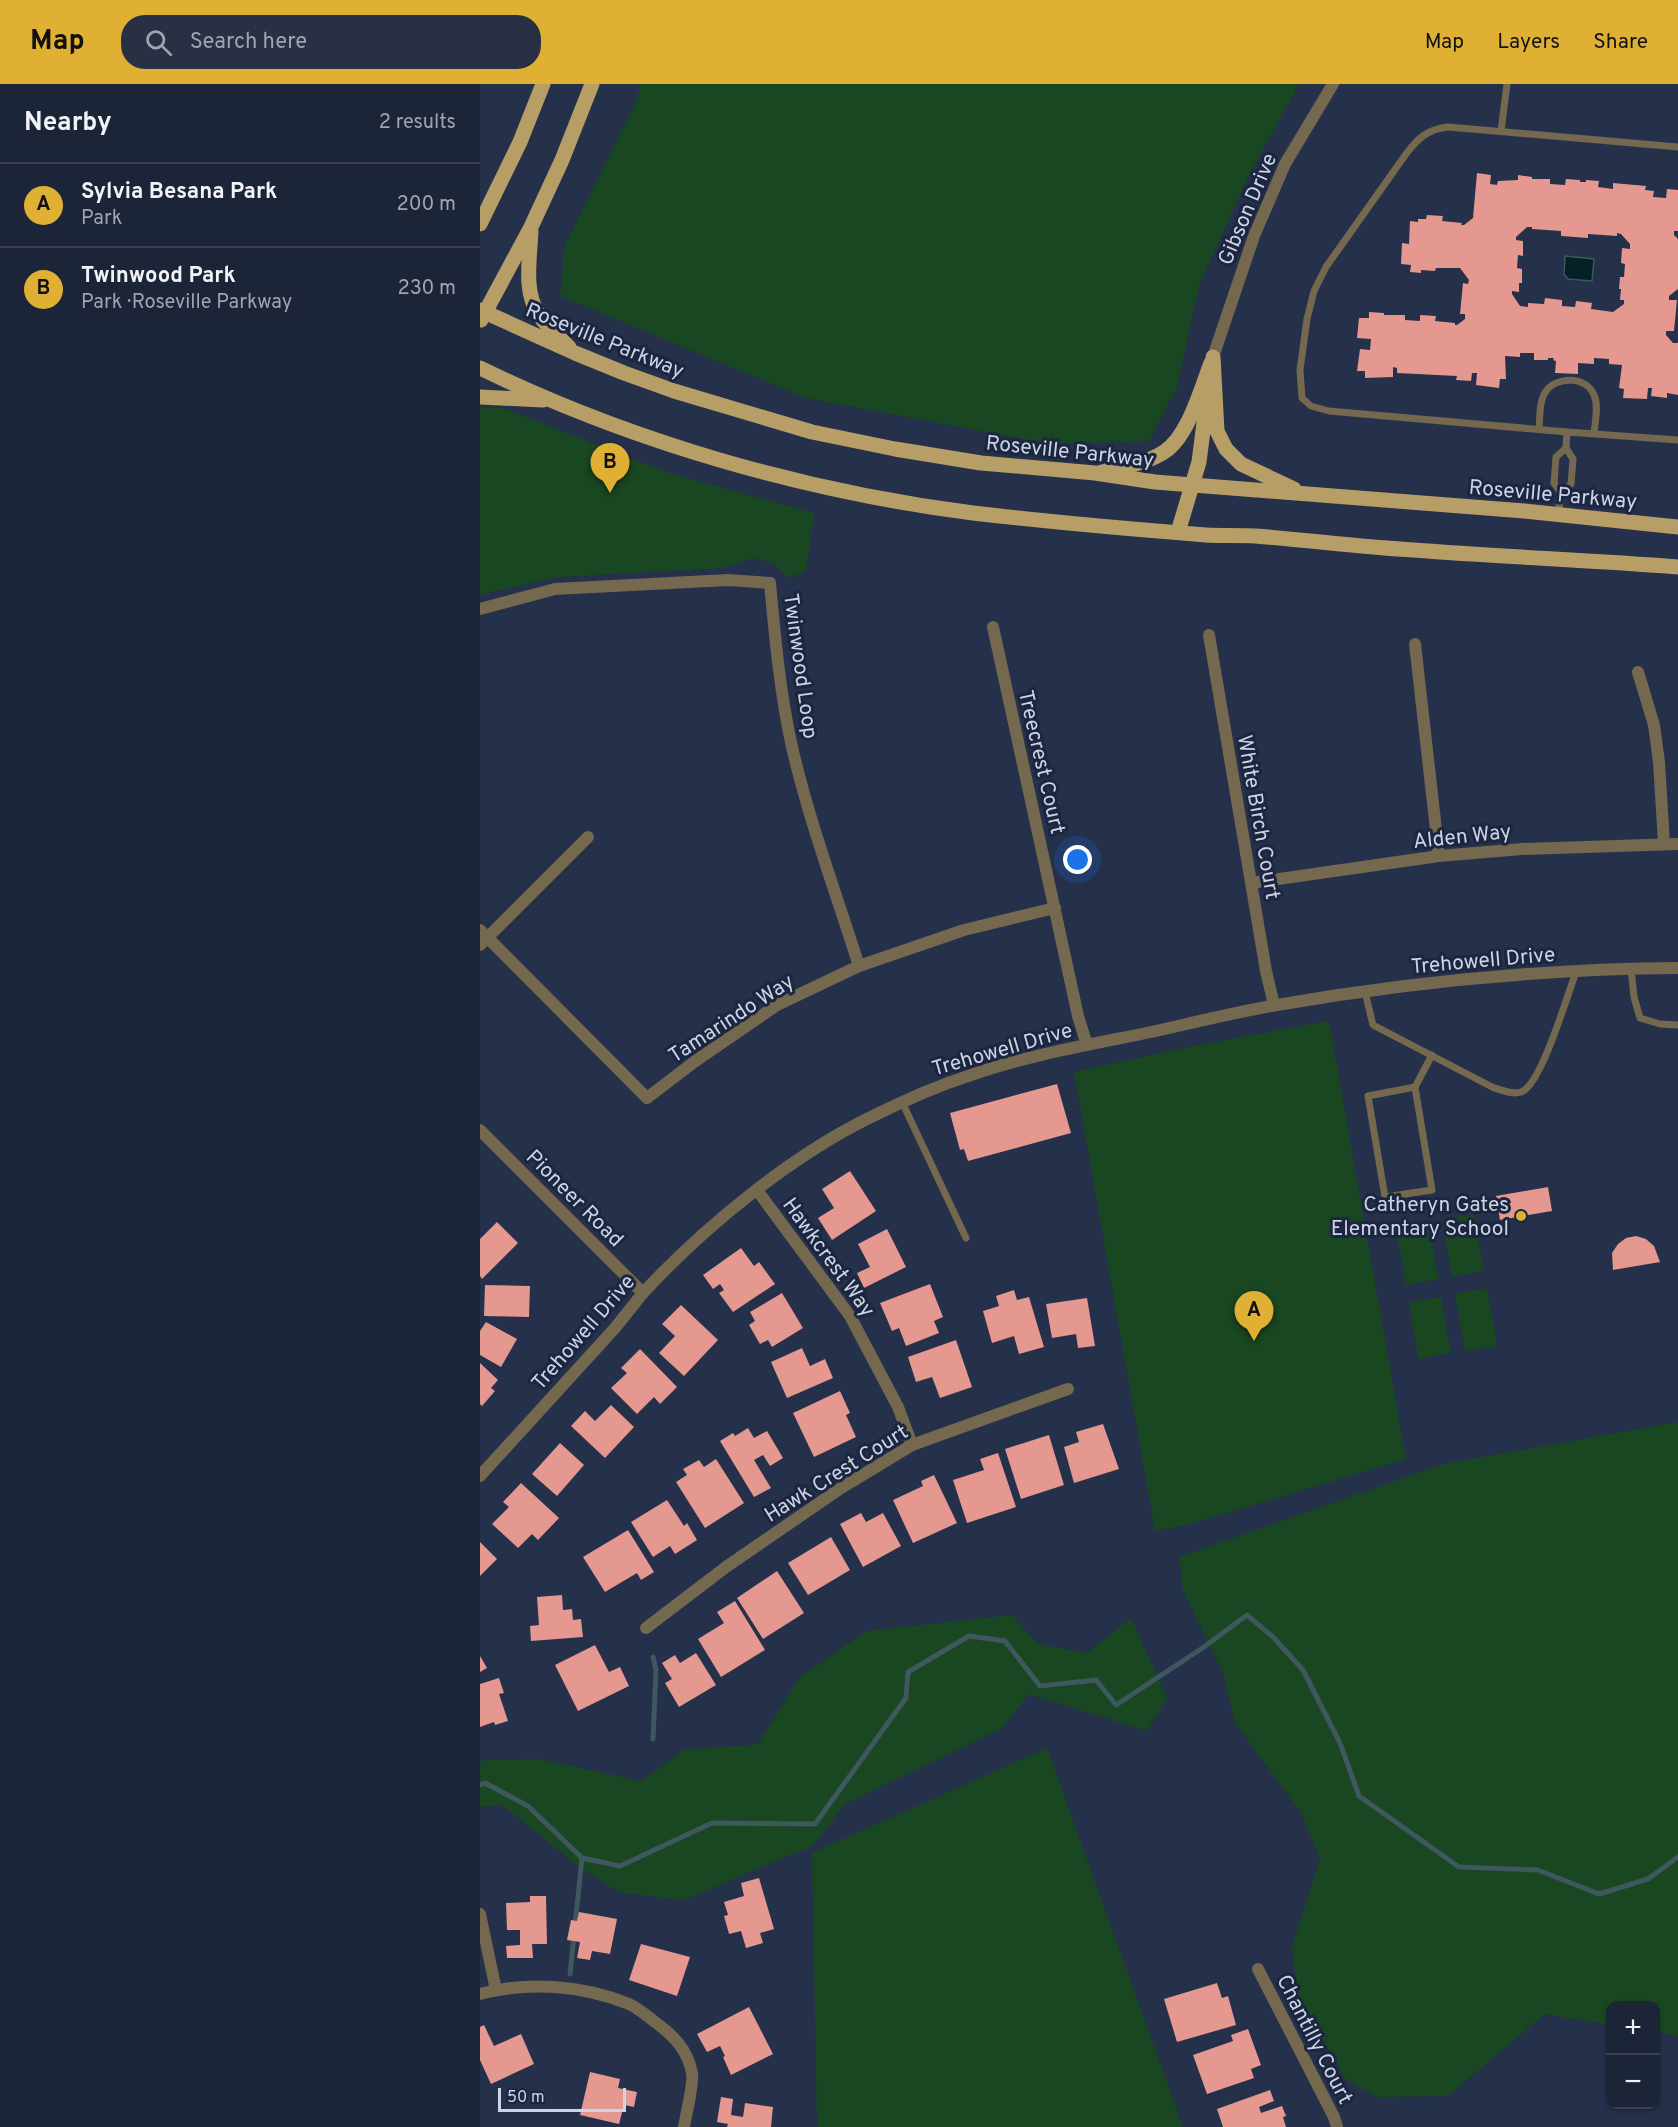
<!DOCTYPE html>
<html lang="en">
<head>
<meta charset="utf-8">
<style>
  body { margin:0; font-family:Overpass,sans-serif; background:#293043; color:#f1f3f6 }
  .controls { position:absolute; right:18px; bottom:18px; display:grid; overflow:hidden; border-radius:12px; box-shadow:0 2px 4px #0004 }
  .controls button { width:54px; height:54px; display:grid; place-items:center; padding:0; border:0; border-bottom:2px solid #3a4153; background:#1c2438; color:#f1f3f6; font:30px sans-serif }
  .scale { position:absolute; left:18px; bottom:15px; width:128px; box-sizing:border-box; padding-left:6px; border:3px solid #ccd4e5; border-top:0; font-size:16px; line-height:21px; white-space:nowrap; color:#ccd4e5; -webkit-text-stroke:4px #1c2640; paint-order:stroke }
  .you { position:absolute; left:598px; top:776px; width:21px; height:21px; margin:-15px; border:4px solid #fff; border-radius:50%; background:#1a73e8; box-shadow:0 0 0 9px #1a73e833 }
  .badge { display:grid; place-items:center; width:39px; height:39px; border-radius:50%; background:#dfb034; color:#111; font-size:20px; font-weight:700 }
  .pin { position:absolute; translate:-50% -50px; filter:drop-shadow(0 2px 3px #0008) }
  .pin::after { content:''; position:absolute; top:32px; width:21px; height:18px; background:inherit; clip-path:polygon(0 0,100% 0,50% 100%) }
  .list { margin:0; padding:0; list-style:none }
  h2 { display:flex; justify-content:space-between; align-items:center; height:78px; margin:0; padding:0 24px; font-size:26px }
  h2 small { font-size:20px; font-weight:400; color:#a0a4ae }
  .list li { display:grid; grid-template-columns:39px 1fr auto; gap:18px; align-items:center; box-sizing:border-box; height:84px; padding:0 24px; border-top:2px solid #3a4153 }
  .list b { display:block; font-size:22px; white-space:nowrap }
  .list p { margin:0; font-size:20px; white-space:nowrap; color:#a0a4ae }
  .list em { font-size:20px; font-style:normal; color:#a0a4ae }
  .icon { flex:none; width:33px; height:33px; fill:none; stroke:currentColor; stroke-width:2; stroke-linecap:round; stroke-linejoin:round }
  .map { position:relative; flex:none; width:1198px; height:2043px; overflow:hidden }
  header { display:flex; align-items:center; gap:36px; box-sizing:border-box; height:84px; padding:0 30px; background:#dfb034; color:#111 }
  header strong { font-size:28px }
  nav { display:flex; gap:33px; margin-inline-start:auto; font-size:21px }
  .search { width:420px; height:54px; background:#293043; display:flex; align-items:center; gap:15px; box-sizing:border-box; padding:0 21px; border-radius:24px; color:#a0a4ae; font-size:22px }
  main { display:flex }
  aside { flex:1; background:#1c2438 }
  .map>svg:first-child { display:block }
  .green { fill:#194721 }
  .water { fill:#022226; stroke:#3f575f; stroke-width:1.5 }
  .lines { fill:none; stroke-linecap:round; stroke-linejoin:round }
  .stream { stroke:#3f575f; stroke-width:5 }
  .building { fill:#e4988f; fill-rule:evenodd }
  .service { stroke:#74684e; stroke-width:7 }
  .minor { stroke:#74684e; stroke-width:12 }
  .tertiary { stroke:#74684e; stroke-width:12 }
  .primary { stroke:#b69e66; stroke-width:15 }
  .poi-dot { fill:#dfb034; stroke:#1c2640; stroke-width:2 }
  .labels { text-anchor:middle; stroke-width:6; stroke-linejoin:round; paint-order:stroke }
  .street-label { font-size:21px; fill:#ccd4e5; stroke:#1c2640 }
  .poi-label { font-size:21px; fill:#ccd4e5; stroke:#1c2640; text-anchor:end }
</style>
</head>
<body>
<header>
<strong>Map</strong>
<div class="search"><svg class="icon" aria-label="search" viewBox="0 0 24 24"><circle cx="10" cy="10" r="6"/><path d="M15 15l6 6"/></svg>Search here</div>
<nav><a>Map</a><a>Layers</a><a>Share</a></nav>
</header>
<main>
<aside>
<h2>Nearby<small>2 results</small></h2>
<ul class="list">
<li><span class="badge">A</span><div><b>Sylvia Besana Park</b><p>Park</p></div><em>200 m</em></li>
<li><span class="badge">B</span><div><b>Twinwood Park</b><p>Park · Roseville Parkway</p></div><em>230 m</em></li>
</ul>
</aside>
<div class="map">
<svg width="1198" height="2043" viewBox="0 0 1198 2043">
  <rect width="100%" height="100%" fill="#25304b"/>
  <g class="green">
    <polygon points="161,0 819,0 771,87 719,201 697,303 669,357 570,360 326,314 80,212 84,163 157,15"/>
    <polygon points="0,324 23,324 186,388 334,429 326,487 308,494 293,479 272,474 243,484 79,493 11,508 0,512"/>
    <polygon points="849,937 926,1375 714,1439 675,1447 594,988 713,962"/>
    <polygon points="994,1130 1004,1187 972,1193 962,1136"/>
    <polygon points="948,1138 958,1195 926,1201 916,1144"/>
    <polygon points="1007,1204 1017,1262 985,1267 975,1210"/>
    <polygon points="961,1213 971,1269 938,1275 929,1218"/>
    <polygon points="1198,1338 1198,1952 1176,1948 1176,1922 1130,1922 1130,1941 1065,1930 968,2012 897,2013 865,1995 817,1910 812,1863 840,1774 820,1727 755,1639 743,1589 703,1507 699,1473 963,1380"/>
    <polygon points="532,1531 558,1560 607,1569 651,1534 687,1614 667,1647 549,1610 521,1645 365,1720 334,1761 205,1816 141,1809 99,1783 22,1721 0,1723 0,1679 5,1676 59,1675 161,1697 204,1666 278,1660 320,1593 386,1547"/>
    <polygon points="567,1664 703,2043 337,2043 332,1769"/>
  </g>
  <polygon class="water" points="1085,172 1114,175 1112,197 1088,195 1084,190"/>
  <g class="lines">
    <g class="stream">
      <polyline points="173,1573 176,1586 173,1655"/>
      <polyline points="0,1701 5,1699 48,1722 102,1774 140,1782 232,1739 335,1740 426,1614 428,1588 489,1552 525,1557 560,1602 616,1596 636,1621 724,1563 767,1531 793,1553 823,1586 860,1659 879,1712 979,1783 1058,1786 1119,1810 1168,1795 1198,1773"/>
      <polyline points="90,1890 102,1774"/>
    </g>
  </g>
  <g class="building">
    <path d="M 997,89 L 1011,91 L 1010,100 L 1017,101 L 1018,97 L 1038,96 L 1038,91 L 1052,93 L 1052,95 L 1070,95 L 1070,100 L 1085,101 L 1086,95 L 1100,96 L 1100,98 L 1106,98 L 1106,96 L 1119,97 L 1118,103 L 1133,105 L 1133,99 L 1166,102 L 1165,106 L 1174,107 L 1173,113 L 1186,114 L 1187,105 L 1198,106 L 1198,147 L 1194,147 L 1194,151 L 1198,155 L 1198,205 L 1189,212 L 1189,216 L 1197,216 L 1194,247 L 1186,247 L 1186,251 L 1193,259 L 1198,259 L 1198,311 L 1187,309 L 1187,314 L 1171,312 L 1172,304 L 1168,304 L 1167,315 L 1143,314 L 1144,305 L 1139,304 L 1142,281 L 1129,280 L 1129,275 L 1114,274 L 1114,280 L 1098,279 L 1098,290 L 1075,289 L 1076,277 L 1073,276 L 1074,274 L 1068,274 L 1068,276 L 1054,276 L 1054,269 L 1040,269 L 1040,273 L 1025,272 L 1026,295 L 1020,295 L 1019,304 L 996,301 L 997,289 L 992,289 L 991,297 L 976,296 L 977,292 L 917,289 L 917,284 L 913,283 L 913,293 L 885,294 L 885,287 L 877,287 L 880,265 L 890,266 L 891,255 L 877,254 L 879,234 L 889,234 L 889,228 L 904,229 L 904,231 L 925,231 L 925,236 L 940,237 L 940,231 L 956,232 L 955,237 L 975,239 L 975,241 L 977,241 L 985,235 L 985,230 L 980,230 L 983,199 L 988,200 L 989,196 L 980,184 L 956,184 L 955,187 L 941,186 L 941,189 L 930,188 L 931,181 L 921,180 L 922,159 L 929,160 L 930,137 L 938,138 L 938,135 L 946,135 L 947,131 L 963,132 L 962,137 L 982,139 L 981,141 L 984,141 L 993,134 ZM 1047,143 L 1052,143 L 1052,145 L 1081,147 L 1081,152 L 1108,154 L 1108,150 L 1137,152 L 1137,149 L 1141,150 L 1150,160 L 1150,165 L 1142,164 L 1141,179 L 1145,180 L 1144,193 L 1140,193 L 1139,205 L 1141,205 L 1140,216 L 1144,216 L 1144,220 L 1133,228 L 1111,225 L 1112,219 L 1096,217 L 1095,223 L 1082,222 L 1082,216 L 1065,214 L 1064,220 L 1048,219 L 1048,223 L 1040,222 L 1032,210 L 1032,207 L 1039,208 L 1039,199 L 1042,199 L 1042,185 L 1037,184 L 1038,171 L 1043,172 L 1043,157 L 1036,156 L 1036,153 Z"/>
    <polygon points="577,1000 591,1049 488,1077 484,1065 480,1066 470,1029"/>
    <polygon points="370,1087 396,1127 352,1156 338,1134 354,1124 342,1105"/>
    <polygon points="1068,1103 1072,1127 1020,1136 1016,1112"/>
    <polygon points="17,1138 38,1159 2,1195 0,1192 0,1155"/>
    <polygon points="407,1145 426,1183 384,1204 377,1189 390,1183 378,1160"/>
    <polygon points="1156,1152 1166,1155 1174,1162 1180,1178 1133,1186 1132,1169 1138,1160 1146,1154"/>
    <polygon points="261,1164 274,1182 279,1178 295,1200 253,1228 239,1209 244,1206 240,1200 233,1205 223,1191"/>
    <polygon points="450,1200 463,1233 454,1237 459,1249 426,1262 419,1244 412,1247 400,1219"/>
    <polygon points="5,1201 50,1202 49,1233 4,1232"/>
    <polygon points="534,1206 537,1216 549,1213 564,1263 539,1270 534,1252 512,1259 503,1227 519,1222 516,1212"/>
    <polygon points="302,1209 323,1244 292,1263 288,1256 280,1260 269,1241 275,1237 270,1228"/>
    <polygon points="607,1214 615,1262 598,1264 596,1250 572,1254 566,1220"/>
    <polygon points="201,1221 238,1256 204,1292 179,1269 195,1252 182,1240"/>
    <polygon points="6,1238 37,1255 21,1283 0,1271 0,1247"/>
    <polygon points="476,1256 492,1303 460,1314 452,1293 436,1298 428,1273"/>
    <polygon points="322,1264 330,1282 345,1275 353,1294 307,1314 291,1278"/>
    <polygon points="160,1265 197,1303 180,1320 174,1313 157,1330 131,1304 147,1289 141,1284"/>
    <polygon points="0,1279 18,1296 11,1304 15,1307 2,1322 0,1320"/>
    <polygon points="360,1307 370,1329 366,1331 376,1353 334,1373 313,1329"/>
    <polygon points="131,1321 154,1343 125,1374 91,1342 105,1327 115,1337"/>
    <polygon points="623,1340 639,1385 594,1399 584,1363 599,1358 596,1348"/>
    <polygon points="268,1344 274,1354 287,1347 303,1374 290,1382 283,1371 274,1376 291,1404 274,1413 240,1357 253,1349 255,1352"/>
    <polygon points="569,1351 584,1401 541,1415 525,1365"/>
    <polygon points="80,1359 104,1381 77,1412 52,1390"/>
    <polygon points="518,1369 536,1423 487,1439 473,1396 504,1386 500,1375"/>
    <polygon points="236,1375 264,1419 225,1444 196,1398 207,1391 203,1385 219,1376 224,1383"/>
    <polygon points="454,1391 477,1439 433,1459 413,1416 443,1402 441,1397"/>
    <polygon points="41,1399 79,1434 58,1456 52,1450 38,1464 12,1440 29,1423 23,1418"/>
    <polygon points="187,1416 204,1442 207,1439 217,1456 195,1470 190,1462 173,1473 151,1438"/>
    <polygon points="381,1429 386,1438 403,1429 421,1462 383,1483 360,1440"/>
    <polygon points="148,1446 174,1488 161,1496 157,1489 125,1508 103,1473"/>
    <polygon points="351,1453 370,1486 328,1511 308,1479"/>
    <polygon points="0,1458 17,1475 0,1492"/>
    <polygon points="297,1487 324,1529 283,1555 257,1514"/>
    <polygon points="82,1511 83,1526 92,1525 93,1536 101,1535 103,1553 51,1557 50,1542 59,1541 57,1513"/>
    <polygon points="255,1517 285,1566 241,1593 218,1555 244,1539 237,1528"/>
    <polygon points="115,1561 129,1588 140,1583 149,1602 98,1627 75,1581"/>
    <polygon points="216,1569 236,1601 199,1623 185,1599 192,1595 182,1579 195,1571 200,1579"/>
    <polygon points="0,1572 7,1584 0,1588"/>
    <polygon points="19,1594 24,1609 19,1610 28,1637 15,1641 14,1638 0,1643 0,1600"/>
    <polygon points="279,1794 294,1845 280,1849 283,1859 266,1864 261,1847 249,1850 244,1832 248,1831 244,1818 264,1812 261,1799"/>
    <polygon points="50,1812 66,1812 67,1860 52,1860 53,1874 27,1874 26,1862 40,1861 40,1846 27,1846 26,1819 50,1818"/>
    <polygon points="99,1828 137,1835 130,1870 112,1867 110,1876 97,1874 100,1858 87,1856 91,1836 97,1837"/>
    <polygon points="161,1860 210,1873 197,1912 149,1896"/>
    <polygon points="737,1899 742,1914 748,1912 756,1941 697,1958 684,1915"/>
    <polygon points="269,1923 293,1970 251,1991 243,1973 245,1972 240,1962 227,1968 217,1950"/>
    <polygon points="4,1941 14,1962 41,1950 54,1980 11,2000 0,1976 0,1943"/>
    <polygon points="768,1945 781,1981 771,1985 774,1994 727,2010 713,1971 753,1957 751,1951"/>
    <polygon points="110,1988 140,1995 138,2004 157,2008 154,2023 144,2021 139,2040 100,2031"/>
    <polygon points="790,2006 794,2017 779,2023 781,2029 802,2022 806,2032 803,2033 806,2043 743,2043 737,2025"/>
    <polygon points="241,2013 253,2015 251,2031 263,2033 265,2019 293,2023 291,2043 247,2043 248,2040 237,2038"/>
  </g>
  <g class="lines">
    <g class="service">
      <polyline points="1021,47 1027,0"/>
      <path d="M 1059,345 C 1060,333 1059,317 1066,307 C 1077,292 1106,292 1114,311 C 1119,322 1115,338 1114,349"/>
      <path d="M 1087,348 L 849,327 L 831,322 L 822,314 L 820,286 L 827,235 L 834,207 L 846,183 L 926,70 C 938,54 948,45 968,43 L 1198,63"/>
      <polyline points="1081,409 1074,399 1076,373 1086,364"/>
      <polyline points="1078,431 1081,409 1091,400 1093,375 1086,364 1087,348 1198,356"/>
      <polyline points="1151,885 1154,913 1160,934 1180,940 1198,941"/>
      <path d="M 885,908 L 893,941 L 1014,1004 C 1023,1006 1032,1011 1041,1008 C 1061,1002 1088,909 1096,888"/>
      <polyline points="935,1003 952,1106 905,1113 888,1012 935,1003 952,971"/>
      <polyline points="422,1018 486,1154"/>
    </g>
    <g class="minor">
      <path d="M 0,525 L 75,505 L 248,496 L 290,499 C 295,554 300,609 312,663 C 329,737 356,809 379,882"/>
      <polyline points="513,543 598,932 607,961"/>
      <polyline points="729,551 786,887 794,921"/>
      <polyline points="935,560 959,772"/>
      <polyline points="1158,588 1174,641 1179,678 1184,759"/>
      <polyline points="771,799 959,772 1042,765 1198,760"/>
      <polyline points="0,846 167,1014 214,978 297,921 379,882 484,846 575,824"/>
      <polyline points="0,861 108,753"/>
      <polyline points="277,1106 370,1232 418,1323 432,1361"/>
      <polyline points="0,1392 135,1244 163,1209"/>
      <polyline points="166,1544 246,1483 361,1404 432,1361 588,1305"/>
      <polyline points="0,1830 16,1906"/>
      <polyline points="778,1885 854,2033 857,2043"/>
      <path d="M 0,1910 C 48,1897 102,1901 149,1920 C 158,1924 167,1932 175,1938 C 193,1951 208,1966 212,1989 C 214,2000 206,2030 204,2043"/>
    </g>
    <g class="tertiary">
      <polyline points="733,273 774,152 805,80 853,0"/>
      <path d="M 0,1046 L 163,1209 C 224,1143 312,1071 393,1032 C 425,1016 457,1002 491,991 C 551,970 614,960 676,947 C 716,938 756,928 797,921 C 929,898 1064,885 1198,884"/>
    </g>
    <g class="primary">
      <polyline points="0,140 40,58 63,0"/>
      <path d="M 51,147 C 50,174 43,208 59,231 C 67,243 79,253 89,263"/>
      <polyline points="0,226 95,269 144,289 194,307 332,348 415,365 501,379 615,389 675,398 1044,427 1198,443"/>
      <polyline points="1,236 51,143 82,76 112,0"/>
      <polyline points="733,273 737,347 746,365 761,380 814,405"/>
      <path d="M 0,284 C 152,358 326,408 493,429 C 570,438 649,445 726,451 C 742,452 759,451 775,452 C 828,456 881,463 934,466 C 1022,473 1110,476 1198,483"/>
      <polyline points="0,313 63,316"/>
      <path d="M 622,388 C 642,382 666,380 684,368 C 708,353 721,305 731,279"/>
      <polyline points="698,448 719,378 728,308"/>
    </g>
  </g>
  <circle class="poi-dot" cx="1041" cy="1132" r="6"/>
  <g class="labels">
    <g class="street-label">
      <text transform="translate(767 125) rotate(-67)" y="7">Gibson Drive</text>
      <text transform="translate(125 256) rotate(22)" y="7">Roseville Parkway</text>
      <text transform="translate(590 367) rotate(6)" y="7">Roseville Parkway</text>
      <text transform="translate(1073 410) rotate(5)" y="7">Roseville Parkway</text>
      <text transform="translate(321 582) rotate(82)" y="7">Twinwood Loop</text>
      <text transform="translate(562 678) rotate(77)" y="7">Treecrest Court</text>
      <text transform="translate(779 733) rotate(80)" y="7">White Birch Court</text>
      <text transform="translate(982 752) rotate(-6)" y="7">Alden Way</text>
      <text transform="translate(1003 876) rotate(-5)" y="7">Trehowell Drive</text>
      <text transform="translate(251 934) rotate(-33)" y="7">Tamarindo Way</text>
      <text transform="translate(522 965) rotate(-16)" y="7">Trehowell Drive</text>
      <text transform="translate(95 1114) rotate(45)" y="7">Pioneer Road</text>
      <text transform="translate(349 1173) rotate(54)" y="7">Hawkcrest Way</text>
      <text transform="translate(103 1248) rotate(-49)" y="7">Trehowell Drive</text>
      <text transform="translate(356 1389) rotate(-32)" y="7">Hawk Crest Court</text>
      <text transform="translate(835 1955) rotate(63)" y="7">Chantilly Court</text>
    </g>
    <g class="poi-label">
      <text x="1029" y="1127">Catheryn Gates<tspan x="1029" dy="24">Elementary School</tspan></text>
    </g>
  </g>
</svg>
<div class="controls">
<button>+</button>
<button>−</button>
</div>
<div class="scale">50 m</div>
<div class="you"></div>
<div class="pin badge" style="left:774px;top:1257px">A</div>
<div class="pin badge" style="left:130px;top:409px">B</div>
</div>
</main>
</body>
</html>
